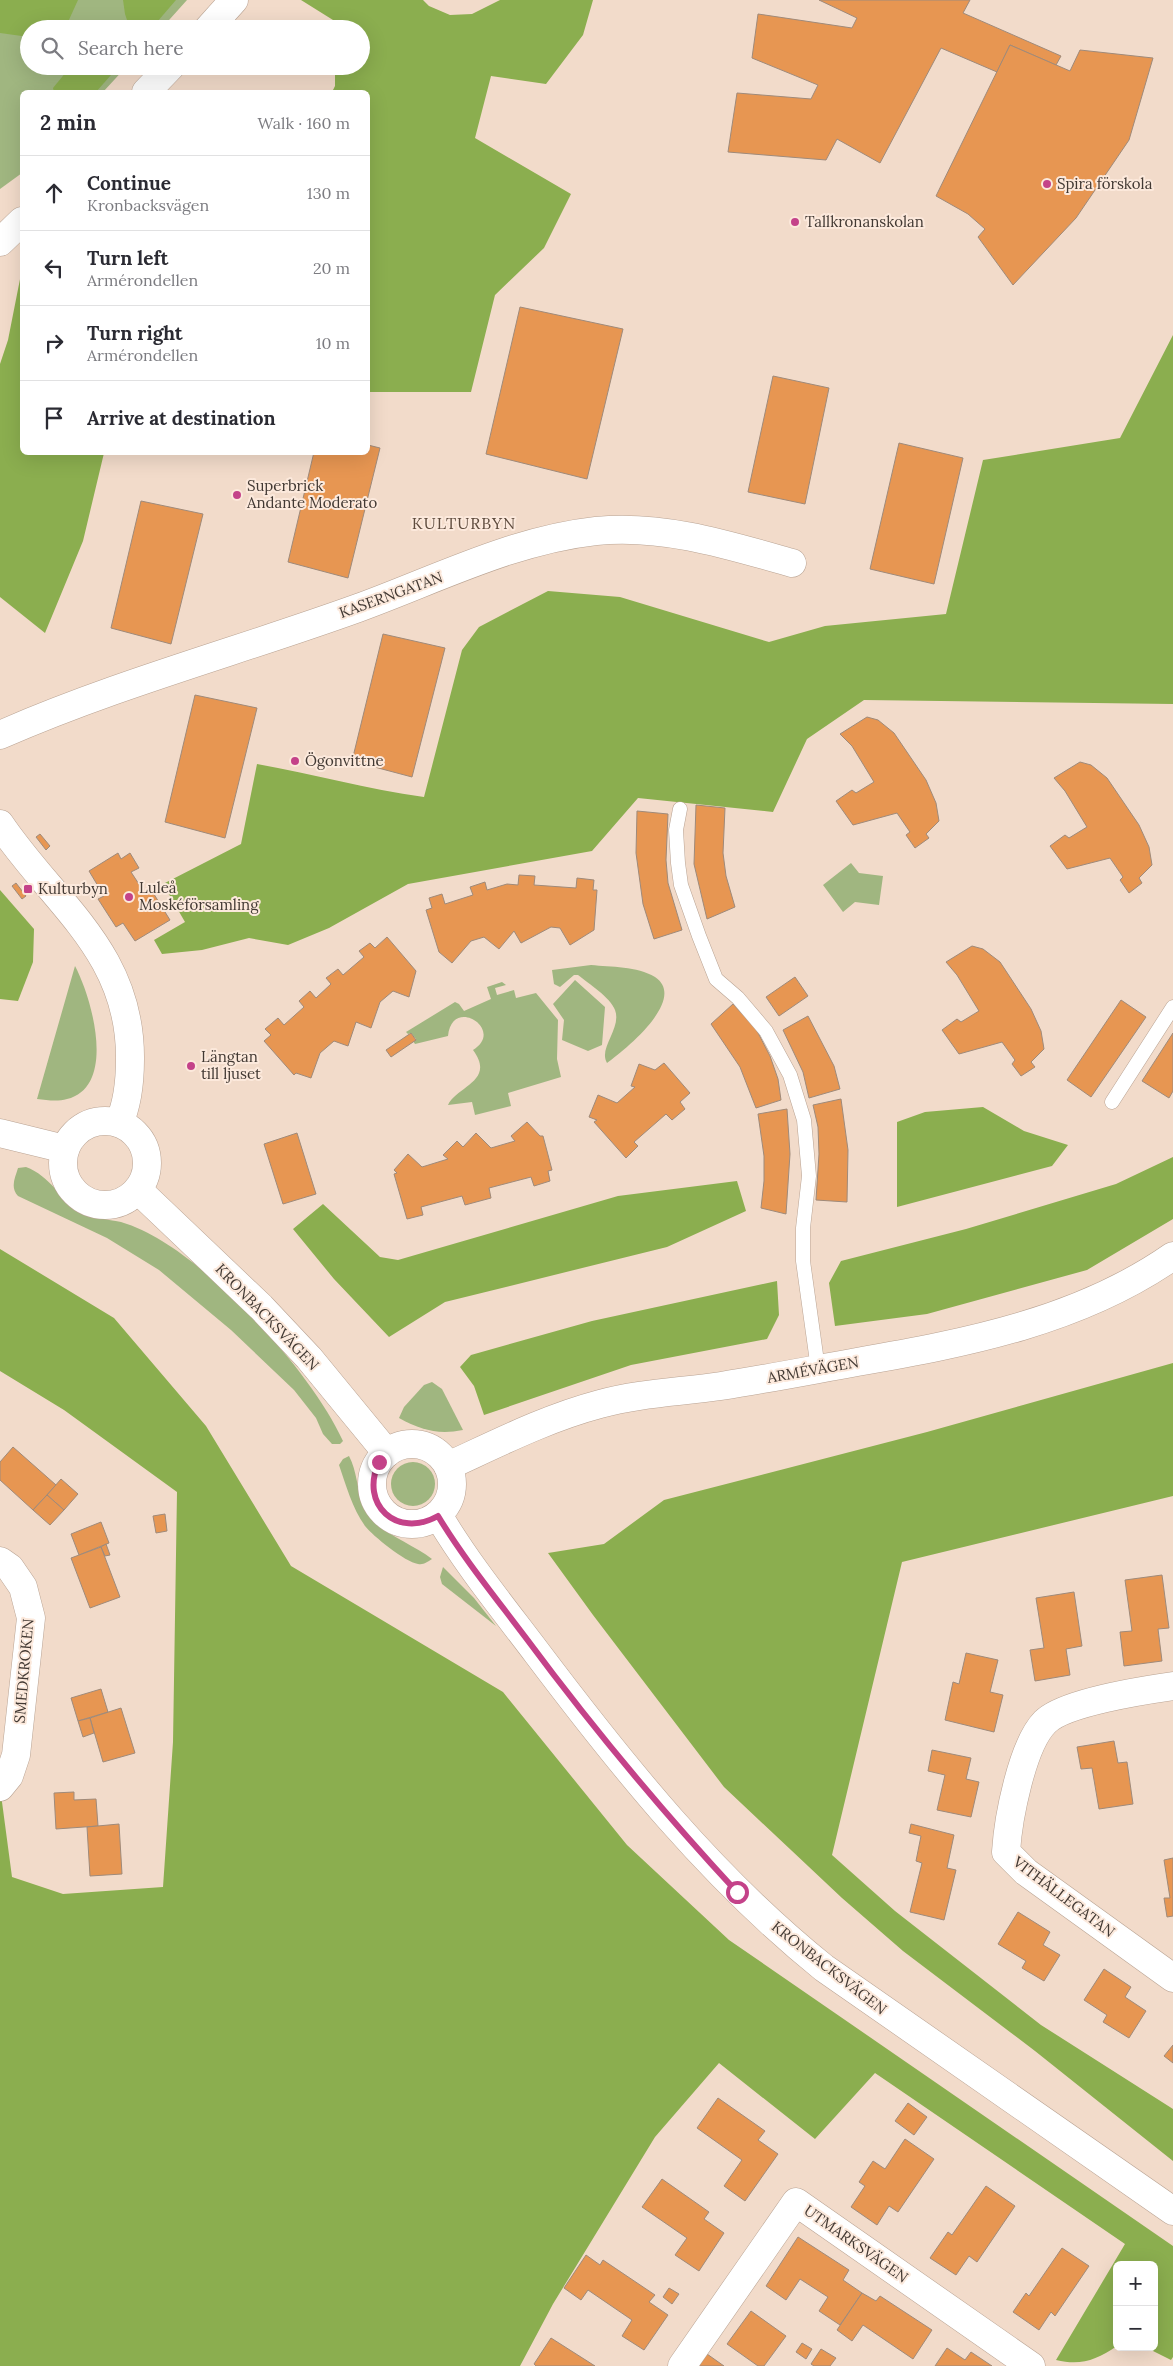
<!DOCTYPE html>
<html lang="en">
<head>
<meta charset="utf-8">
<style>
  body { margin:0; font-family:Lora,serif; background:#f2f2f3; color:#2b2b33 }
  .controls { position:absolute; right:15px; bottom:15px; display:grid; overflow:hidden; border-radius:8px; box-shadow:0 5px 20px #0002 }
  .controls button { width:45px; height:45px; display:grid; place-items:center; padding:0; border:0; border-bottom:1px solid #e1e1e2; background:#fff; color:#2b2b33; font:25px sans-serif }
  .stop { position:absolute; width:15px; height:15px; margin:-11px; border:4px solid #c44289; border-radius:50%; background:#fff }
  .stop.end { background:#c44289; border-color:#fff; box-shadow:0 1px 5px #0008 }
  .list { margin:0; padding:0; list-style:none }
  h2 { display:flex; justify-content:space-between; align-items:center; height:65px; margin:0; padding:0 20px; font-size:21px }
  h2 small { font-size:16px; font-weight:400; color:#7c7c81 }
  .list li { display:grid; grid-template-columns:32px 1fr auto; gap:15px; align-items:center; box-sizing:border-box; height:75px; padding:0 20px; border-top:1px solid #e1e1e2 }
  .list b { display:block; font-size:19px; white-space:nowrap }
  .list p { margin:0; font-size:16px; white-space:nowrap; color:#7c7c81 }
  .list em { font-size:16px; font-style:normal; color:#7c7c81 }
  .icon { flex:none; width:28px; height:28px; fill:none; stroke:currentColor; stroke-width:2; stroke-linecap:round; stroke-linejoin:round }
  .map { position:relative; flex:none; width:1173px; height:2366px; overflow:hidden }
  .search { position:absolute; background:#fff; box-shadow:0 5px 20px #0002; left:20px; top:20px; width:350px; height:55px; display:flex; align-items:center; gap:12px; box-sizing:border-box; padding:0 18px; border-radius:28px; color:#7c7c81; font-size:19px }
  .panel { position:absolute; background:#fff; box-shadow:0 5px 20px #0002; left:20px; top:90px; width:350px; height:365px; border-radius:8px }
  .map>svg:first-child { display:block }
  .green { fill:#a0b680 }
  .forest { fill:#8bae4f }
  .building { fill:#e79652; stroke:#9f8a7a }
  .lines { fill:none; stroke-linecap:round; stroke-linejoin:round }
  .service-casing { stroke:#b9a393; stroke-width:15 }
  .minor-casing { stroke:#b9a393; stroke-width:29 }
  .tertiary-casing { stroke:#b9a393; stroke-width:29 }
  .service { stroke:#fff; stroke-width:14 }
  .minor { stroke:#fff; stroke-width:28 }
  .tertiary { stroke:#fff; stroke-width:28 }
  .route { stroke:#c44289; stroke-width:6 }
  .poi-dot { fill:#c44289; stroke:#fce9dc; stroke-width:2 }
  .labels { text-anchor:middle; stroke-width:4; stroke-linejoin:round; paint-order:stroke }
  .poi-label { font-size:15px; fill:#423933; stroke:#fce9dc; text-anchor:start }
  .street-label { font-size:15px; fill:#423933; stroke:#fce9dc }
  .neighbourhood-label { font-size:16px; letter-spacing:1px; fill:#5e4b3d; stroke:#fce9dc }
</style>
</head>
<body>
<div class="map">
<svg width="1173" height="2366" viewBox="0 0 1173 2366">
  <rect width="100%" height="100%" fill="#f2dbca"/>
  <g class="green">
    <polygon points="0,0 187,0 161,29 29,29 29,66 127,66 103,92 22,92 22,173 0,189"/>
    <polygon points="851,863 859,873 883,876 879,905 855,902 843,912 823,885"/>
    <path d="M 591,965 C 611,967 637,966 655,977 C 688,999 625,1050 607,1063 C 598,1048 622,1028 615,1010 C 611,998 588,983 578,975 L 574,975 L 560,987 L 554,984 L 552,970 Z"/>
    <path d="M 75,966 C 91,996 118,1086 67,1099 C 57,1102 47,1100 37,1099 Z"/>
    <polygon points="575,980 605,1007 602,1045 588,1051 562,1040 564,1020 553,1004"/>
    <path d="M 502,982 L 506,985 L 495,988 L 497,995 L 514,990 L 516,998 L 536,993 L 558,1020 L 557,1059 L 561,1077 L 508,1093 L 511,1106 L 475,1115 L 472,1102 L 448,1105 C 457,1086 496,1081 473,1050 C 506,1030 452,995 448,1036 L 415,1044 L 413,1041 L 416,1039 L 411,1033 L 408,1034 L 406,1032 L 455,1002 L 459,1004 L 464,1011 L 491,999 L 487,987 Z"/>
    <path d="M 26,1167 C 50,1176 60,1199 81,1211 C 94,1219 107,1219 121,1222 C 135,1226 149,1233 162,1241 C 225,1279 312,1374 343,1441 L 340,1444 L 332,1444 L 323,1434 L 316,1418 L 294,1390 L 231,1330 L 159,1270 L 107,1238 L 18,1196 C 10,1187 15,1178 18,1168 Z"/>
    <path d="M 432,1382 L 442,1389 L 463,1430 C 438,1435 421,1430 399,1418 L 404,1407 L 424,1385 Z"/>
    <path d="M 349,1456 C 357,1471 357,1489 363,1505 C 375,1533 409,1541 432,1559 C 427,1562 424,1565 418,1564 C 405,1562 373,1536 365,1526 C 352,1508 346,1485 339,1465 L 343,1459 Z"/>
    <circle cx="413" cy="1484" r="22"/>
    <polygon points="443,1567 474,1598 496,1626 442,1584 440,1577"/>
  </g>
  <g class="forest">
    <polygon points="0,0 78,0 68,22 60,29 29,29 29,37 0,33"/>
    <polygon points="123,0 176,0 151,29 130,29 125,14"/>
    <polygon points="301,0 423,0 429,6 450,15 472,14 500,0 593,0 583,35 546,84 491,76 475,138 571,194 544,248 495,295 471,392 368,392 368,92 332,92 335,86 335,66 361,66 361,29 333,29 333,20"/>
    <polygon points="71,66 119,66 96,92 54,92 53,88"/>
    <polygon points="22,269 22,452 104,453 83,541 45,633 0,597 0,364 8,340"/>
    <path d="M 1173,335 L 1173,704 L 864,700 L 807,739 L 773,812 L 638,798 L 592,851 L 408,884 L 329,928 L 288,945 L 249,938 L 202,950 L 162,954 L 154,940 L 185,922 L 163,884 L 241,844 L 257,764 C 313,774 367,789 424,797 L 462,650 L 479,627 L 548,591 L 620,597 L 769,642 L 825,626 L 946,614 L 983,460 L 1120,438 Z"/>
    <polygon points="0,890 34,929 33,962 18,1001 0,999"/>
    <polygon points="983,1107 1024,1131 1068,1145 1052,1166 897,1207 897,1122 925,1112"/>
    <polygon points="1173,1157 1173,1219 1087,1270 927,1314 835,1326 829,1283 841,1261 966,1229 1116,1184"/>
    <polygon points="737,1181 746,1211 667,1247 445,1302 389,1337 334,1279 293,1229 323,1204 380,1257 398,1260 618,1196"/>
    <path d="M 0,1249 L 114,1318 L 206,1426 L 291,1566 L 503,1692 L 627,1845 L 729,1940 L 1173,2246 L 1173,2357 L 1171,2360 L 1145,2347 L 1154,2347 L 1154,2265 L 1117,2265 L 1117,2346 C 1096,2360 1081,2366 1056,2360 L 1125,2244 L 875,2073 L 815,2139 L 719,2063 L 655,2137 L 553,2304 L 520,2366 L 0,2366 L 0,1787 L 12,1877 L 63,1894 L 163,1887 L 173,1742 L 177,1492 L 64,1410 L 0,1371 Z"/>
    <polygon points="777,1281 779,1315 767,1339 631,1365 484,1415 474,1386 460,1367 471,1355 592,1321"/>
    <polygon points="1173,1363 1173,1496 902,1562 832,1855 895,1911 1041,2025 1173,2109 1173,2161 1035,2051 903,1951 842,1898 724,1787 593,1615 548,1553 604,1544 664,1500 927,1432"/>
  </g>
  <g class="building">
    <polygon points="819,0 970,0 963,13 1061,56 1056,65 1010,45 997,72 941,48 880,163 837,139 826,160 728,152 737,93 811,99 818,85 752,58 758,14 852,28 857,18"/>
    <polygon points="1010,45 1070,71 1080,50 1153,58 1129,140 1076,218 1013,285 978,237 985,229 968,214 936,196"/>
    <polygon points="520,307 623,329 587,479 486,454"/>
    <polygon points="773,376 829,388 805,504 748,492"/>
    <polygon points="899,443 963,458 934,584 870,569"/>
    <polygon points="368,445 380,448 348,578 288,562 314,452 368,452"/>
    <polygon points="141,501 203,514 171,644 111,628"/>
    <polygon points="383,634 445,648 412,777 352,761"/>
    <polygon points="195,695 257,708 225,838 165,822"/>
    <polygon points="867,717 878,720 894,733 926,780 936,803 939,821 926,834 929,838 915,848 906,835 910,832 897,813 853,825 836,801 852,790 856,793 874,782 852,746 840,734"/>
    <polygon points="1080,762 1091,765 1107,778 1139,825 1149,847 1152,865 1139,878 1142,883 1129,893 1120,880 1123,877 1110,858 1067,869 1050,846 1065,835 1069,838 1087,827 1065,791 1054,778"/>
    <polygon points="696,805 725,808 723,853 726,876 735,907 707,919 694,864"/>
    <polygon points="637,811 668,814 666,860 668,883 682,930 654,939 643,904 636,853"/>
    <polygon points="40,834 50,846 46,850 36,837"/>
    <polygon points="118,853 121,859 130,853 139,868 131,872 146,895 152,891 170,920 135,941 123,923 116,927 98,899 104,896 89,871"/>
    <polygon points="519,875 535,876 534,885 576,888 577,878 594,880 593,890 597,890 594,930 570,945 560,928 551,927 521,943 514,931 499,949 484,937 471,941 452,963 439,952 426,910 432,908 429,898 442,894 445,904 473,895 470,887 485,882 487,890 507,884 518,885"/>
    <polygon points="16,883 26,896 22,899 12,886"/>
    <polygon points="387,937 416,971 409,997 393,991 380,1002 371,1028 356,1022 348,1046 334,1041 320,1053 311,1078 296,1073 294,1075 264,1041 271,1035 265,1029 278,1018 284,1025 304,1007 299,1001 310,991 316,998 331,984 326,978 338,969 343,975 364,957 359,951 370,943 375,948"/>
    <polygon points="972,946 983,949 1000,962 1031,1009 1041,1031 1044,1049 1031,1062 1035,1067 1021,1076 1012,1064 1015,1060 1002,1042 959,1054 942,1030 957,1019 961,1022 979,1011 957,975 946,962"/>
    <polygon points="795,977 808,996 779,1016 766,997"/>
    <polygon points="1121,1000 1146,1017 1091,1097 1067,1080"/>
    <polygon points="733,1004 756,1029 770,1056 778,1079 781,1100 756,1108 740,1067 711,1024"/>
    <polygon points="808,1016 834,1066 840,1089 809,1098 803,1072 783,1030"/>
    <polygon points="411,1033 416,1040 391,1057 386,1050"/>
    <polygon points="1173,1033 1173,1091 1169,1098 1142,1081"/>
    <polygon points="664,1063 690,1093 680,1102 685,1109 672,1120 666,1114 634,1142 638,1146 626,1158 594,1122 597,1120 589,1117 598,1095 617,1103 635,1087 631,1086 639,1064 655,1070"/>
    <polygon points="841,1099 848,1150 847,1202 816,1200 819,1154 818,1127 813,1105"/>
    <polygon points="787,1109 790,1154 786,1214 761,1208 764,1181 764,1156 758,1114"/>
    <polygon points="527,1122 540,1136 543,1136 552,1170 548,1171 550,1181 534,1186 531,1177 489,1188 491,1198 465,1205 462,1196 421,1207 423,1215 407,1219 394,1174 397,1173 394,1170 408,1154 422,1167 448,1159 443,1155 457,1141 463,1147 476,1133 491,1148 515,1141 511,1136"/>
    <polygon points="297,1133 316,1194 283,1204 264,1144"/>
    <polygon points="13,1447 56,1485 33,1510 0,1480 0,1462"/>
    <polygon points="61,1479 78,1494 64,1510 47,1495"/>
    <polygon points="47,1495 64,1510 50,1525 33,1510"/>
    <polygon points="165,1514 167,1531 156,1533 153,1516"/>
    <polygon points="101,1522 109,1543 79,1555 71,1534"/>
    <polygon points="106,1544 110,1555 105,1556 101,1547"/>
    <polygon points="101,1547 120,1597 90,1608 71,1558"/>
    <polygon points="1162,1575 1169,1628 1158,1629 1162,1661 1124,1666 1120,1632 1132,1631 1125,1580"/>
    <polygon points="1074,1592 1082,1646 1066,1649 1070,1675 1035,1681 1030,1650 1044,1648 1036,1598"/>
    <polygon points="966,1653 998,1660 990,1692 1003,1695 994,1732 945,1720 953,1682 959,1684"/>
    <polygon points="101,1689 108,1712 78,1721 71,1698"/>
    <polygon points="121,1708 135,1753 103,1762 90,1718"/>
    <polygon points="90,1718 94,1733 83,1737 78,1721"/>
    <polygon points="1114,1741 1118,1763 1127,1762 1133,1804 1099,1809 1092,1768 1081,1769 1077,1747"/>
    <polygon points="932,1750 971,1758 966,1779 979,1782 971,1817 937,1810 945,1775 928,1771"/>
    <polygon points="74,1792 74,1800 96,1799 98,1826 56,1829 54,1793"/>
    <polygon points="119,1824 122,1874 90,1876 87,1827"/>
    <polygon points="911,1824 954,1835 947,1868 956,1870 944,1920 910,1912 922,1863 916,1861 921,1836 909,1833"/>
    <polygon points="1173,1858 1173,1916 1167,1917 1164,1898 1170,1898 1164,1860"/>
    <polygon points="1018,1912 1050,1932 1043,1945 1060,1955 1044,1981 1022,1968 1026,1961 998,1944"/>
    <polygon points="1104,1969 1131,1987 1125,1997 1146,2011 1129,2038 1103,2022 1107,2015 1084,2000"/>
    <polygon points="1173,2045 1173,2063 1164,2056"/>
    <polygon points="718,2098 765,2131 758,2140 778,2154 745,2201 724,2186 742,2160 697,2128"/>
    <polygon points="908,2103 927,2117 914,2135 895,2121"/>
    <polygon points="905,2139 934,2159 898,2212 889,2206 877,2225 851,2207 865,2186 859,2182 873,2161 885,2169"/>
    <polygon points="662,2179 709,2212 704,2219 724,2233 699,2271 675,2255 687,2238 642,2207"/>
    <polygon points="986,2186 1015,2206 977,2262 969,2256 956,2275 930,2258 948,2232 952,2235"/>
    <polygon points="798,2237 849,2270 843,2280 862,2293 840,2325 819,2311 828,2297 800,2279 786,2300 766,2286"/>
    <polygon points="1062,2248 1089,2266 1055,2316 1051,2312 1039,2330 1013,2312 1026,2293 1029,2296"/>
    <polygon points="586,2255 600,2265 603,2260 655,2295 649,2302 668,2315 644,2350 622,2336 632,2320 588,2290 581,2300 564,2288"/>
    <polygon points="669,2288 679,2294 672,2304 663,2297"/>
    <polygon points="862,2293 876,2301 880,2296 932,2330 913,2359 863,2325 852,2341 837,2330"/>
    <polygon points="751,2311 786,2336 764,2366 758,2366 727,2344"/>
    <polygon points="551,2338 595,2366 536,2366 534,2364"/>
    <polygon points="802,2343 812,2349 806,2359 796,2352"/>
    <polygon points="947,2348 965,2360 971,2352 992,2366 935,2366"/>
    <polygon points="821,2349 836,2358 830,2366 814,2366 811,2364"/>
    <polygon points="707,2354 724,2366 698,2366"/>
  </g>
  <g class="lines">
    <g class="service-casing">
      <g id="service">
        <polyline points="680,809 676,830 678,863 681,885 699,936 716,979 738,998 766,1031 790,1075 804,1120 809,1176 803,1228 803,1261 818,1369"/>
        <polyline points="1112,1102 1173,1007"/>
      </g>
    </g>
    <g class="minor-casing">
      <g id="minor">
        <polyline points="208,29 234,0"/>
        <polyline points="146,92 171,66"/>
        <polyline points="0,242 22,221"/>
        <path d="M 0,735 C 116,684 239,651 358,608 C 435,580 513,540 596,531 C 662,524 729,545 792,563"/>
        <path d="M 0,824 C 54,904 131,952 130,1059 C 130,1081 128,1103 119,1123"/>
        <path d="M 448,1466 C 498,1443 547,1418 600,1404 C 639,1393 681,1392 721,1386 C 766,1379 812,1370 857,1362 C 967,1343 1080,1321 1173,1256"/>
        <polyline points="0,1561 10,1568 23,1587 31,1618 16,1755 9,1776 0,1787"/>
        <path d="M 1173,1686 C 1145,1690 1064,1702 1045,1722 C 1022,1745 1008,1819 1006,1852 L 1026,1872 L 1173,1978"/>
        <polyline points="682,2366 796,2202 1031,2366"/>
      </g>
    </g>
    <g class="tertiary-casing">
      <g id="tertiary">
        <circle cx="105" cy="1163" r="42"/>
        <polyline points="0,1133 65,1149"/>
        <polyline points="138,1190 261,1307 309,1358 387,1453"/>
        <circle cx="412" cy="1484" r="40"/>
        <path d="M 438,1515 C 467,1564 503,1608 537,1653 C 623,1767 712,1878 824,1968 L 1173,2211"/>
      </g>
    </g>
    <use href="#service" class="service"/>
    <use href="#minor" class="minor"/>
    <use href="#tertiary" class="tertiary"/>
  </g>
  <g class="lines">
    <path class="route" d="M 379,1462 C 359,1505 397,1539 438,1516 C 464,1559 496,1598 526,1638 C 592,1727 662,1811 737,1892"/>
  </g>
  <g class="poi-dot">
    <circle cx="1047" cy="184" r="5"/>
    <circle cx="795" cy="222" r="5"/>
    <circle cx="237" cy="495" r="5"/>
    <circle cx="295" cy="761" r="5"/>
    <rect x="23" y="884" width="10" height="10" rx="2.5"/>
    <circle cx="129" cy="897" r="5"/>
    <circle cx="191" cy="1066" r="5"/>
  </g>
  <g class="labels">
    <g class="poi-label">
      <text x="1057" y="189">Spira förskola</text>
      <text x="805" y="227">Tallkronanskolan</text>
      <text x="247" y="491">Superbrick<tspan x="247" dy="17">Andante Moderato</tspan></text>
      <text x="305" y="766">Ögonvittne</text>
      <text x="139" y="893">Luleå<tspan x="139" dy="17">Moskéförsamling</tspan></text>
      <text x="38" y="894">Kulturbyn</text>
      <text x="201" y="1062">Längtan<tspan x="201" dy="17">till ljuset</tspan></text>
    </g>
    <g class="street-label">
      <text transform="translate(391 595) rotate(-20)" y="5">KASERNGATAN</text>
      <text transform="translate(267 1317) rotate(46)" y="5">KRONBACKSVÄGEN</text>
      <text transform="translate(813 1370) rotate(-10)" y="5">ARMÉVÄGEN</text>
      <text transform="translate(24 1671) rotate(-85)" y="5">SMEDKROKEN</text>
      <text transform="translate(1064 1897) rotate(37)" y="5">VITHÄLLEGATAN</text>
      <text transform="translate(829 1968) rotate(38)" y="5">KRONBACKSVÄGEN</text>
      <text transform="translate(856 2244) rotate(35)" y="5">UTMARKSVÄGEN</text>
    </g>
    <g class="neighbourhood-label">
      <text x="464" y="529">KULTURBYN</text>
    </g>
  </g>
</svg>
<div class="controls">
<button>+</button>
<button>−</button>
</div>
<div class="stop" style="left:737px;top:1892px"></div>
<div class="stop end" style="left:379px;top:1462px"></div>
<div class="search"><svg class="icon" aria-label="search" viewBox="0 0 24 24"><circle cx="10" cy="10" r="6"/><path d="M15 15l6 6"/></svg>Search here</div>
<section class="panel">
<h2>2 min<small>Walk · 160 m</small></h2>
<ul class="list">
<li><svg class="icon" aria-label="ahead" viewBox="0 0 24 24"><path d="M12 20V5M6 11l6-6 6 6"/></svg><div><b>Continue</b><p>Kronbacksvägen</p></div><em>130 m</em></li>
<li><svg class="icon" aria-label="left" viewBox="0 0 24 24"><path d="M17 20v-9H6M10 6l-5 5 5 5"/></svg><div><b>Turn left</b><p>Armérondellen</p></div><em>20 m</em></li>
<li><svg class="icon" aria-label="right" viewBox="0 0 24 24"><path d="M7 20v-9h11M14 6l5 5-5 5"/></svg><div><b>Turn right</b><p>Armérondellen</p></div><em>10 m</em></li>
<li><svg class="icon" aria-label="arrive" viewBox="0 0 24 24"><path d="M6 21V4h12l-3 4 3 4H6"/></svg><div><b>Arrive at destination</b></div></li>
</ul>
</section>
</div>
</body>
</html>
